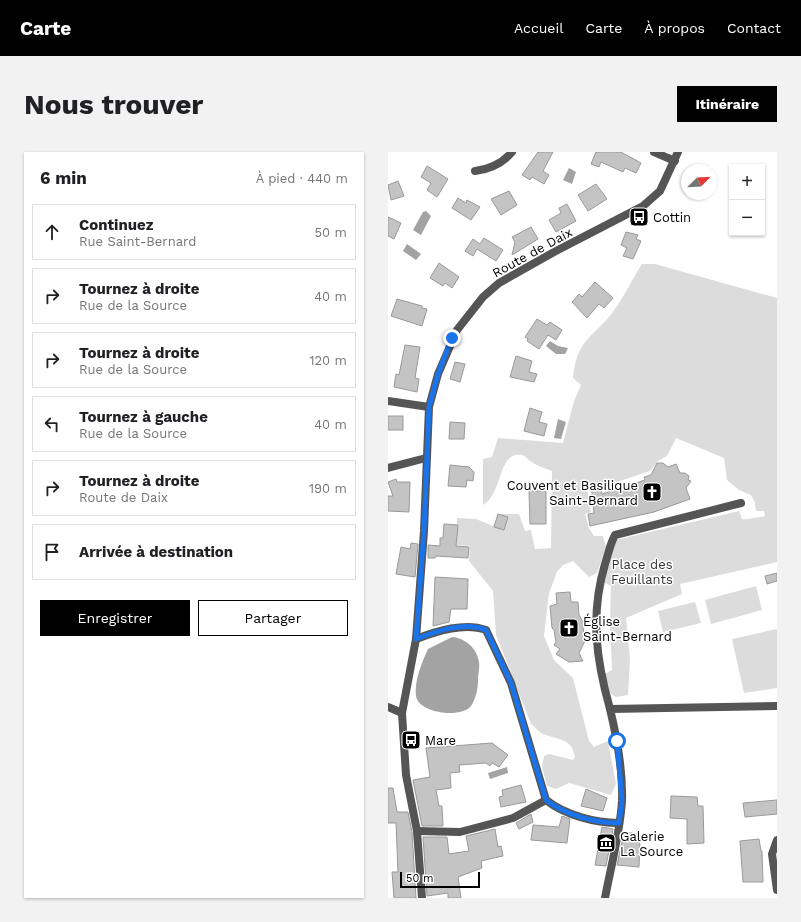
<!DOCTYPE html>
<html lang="fr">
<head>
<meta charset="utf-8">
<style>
  body { margin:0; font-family:"Work Sans",sans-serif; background:#f2f2f2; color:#202124 }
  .controls { position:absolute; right:12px; top:12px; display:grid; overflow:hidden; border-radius:0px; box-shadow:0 1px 3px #0004 }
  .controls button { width:36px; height:36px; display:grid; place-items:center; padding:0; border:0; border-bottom:1px solid #e0e0e0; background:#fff; color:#202124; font:20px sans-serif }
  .compass { position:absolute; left:293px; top:12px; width:36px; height:36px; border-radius:50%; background:#fff; box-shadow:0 1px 3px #0004; rotate:66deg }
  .scale { position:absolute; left:12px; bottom:10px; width:80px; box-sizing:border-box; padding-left:4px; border:2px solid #000; border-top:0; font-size:11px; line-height:14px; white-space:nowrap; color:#000; -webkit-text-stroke:3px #fff; paint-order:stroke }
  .stop { position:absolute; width:12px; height:12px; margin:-9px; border:3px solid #1a73e8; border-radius:50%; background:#fff }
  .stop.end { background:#1a73e8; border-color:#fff; box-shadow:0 1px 4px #0008 }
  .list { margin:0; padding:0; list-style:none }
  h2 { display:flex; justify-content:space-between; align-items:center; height:52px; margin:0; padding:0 16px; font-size:17px }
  h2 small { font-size:13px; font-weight:400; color:#757577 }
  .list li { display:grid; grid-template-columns:26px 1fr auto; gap:12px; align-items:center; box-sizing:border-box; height:56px; margin:0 8px 8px; padding:0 8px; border:1px solid #e0e0e0; border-radius:0px }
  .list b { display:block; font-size:15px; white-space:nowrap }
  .list p { margin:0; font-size:13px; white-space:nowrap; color:#757577 }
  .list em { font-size:13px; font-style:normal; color:#757577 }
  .actions { display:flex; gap:8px; padding:12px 16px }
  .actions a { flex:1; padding:9px 0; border:1px solid #000; border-radius:0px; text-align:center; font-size:14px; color:#000 }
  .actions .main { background:#000; color:#fff }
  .icon { flex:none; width:22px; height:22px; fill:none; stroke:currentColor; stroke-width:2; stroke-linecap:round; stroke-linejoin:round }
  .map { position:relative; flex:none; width:389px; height:746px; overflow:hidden; border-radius:0px }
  header { display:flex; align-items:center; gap:24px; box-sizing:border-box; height:56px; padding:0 20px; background:#000; color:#fff }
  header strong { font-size:19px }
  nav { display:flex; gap:22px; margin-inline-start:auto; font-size:14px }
  .intro { display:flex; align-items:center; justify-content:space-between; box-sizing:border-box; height:96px; padding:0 24px }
  h1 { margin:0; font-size:28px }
  .button { padding:10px 18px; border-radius:0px; background:#000; color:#fff; font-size:14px; font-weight:700 }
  main { display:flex; gap:24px; padding:0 24px }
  aside { flex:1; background:#fff; border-radius:0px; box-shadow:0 1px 3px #0004 }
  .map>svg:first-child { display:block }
  .green { fill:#dcdcdc }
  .water { fill:#a3a3a3 }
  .building { fill:#c4c4c4; stroke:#999 }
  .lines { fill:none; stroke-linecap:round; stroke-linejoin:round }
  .pedestrian { stroke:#555; stroke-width:8 }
  .minor { stroke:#555; stroke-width:8 }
  .route { stroke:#1a73e8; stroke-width:5 }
  .labels { text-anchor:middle; stroke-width:3; stroke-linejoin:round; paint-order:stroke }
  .poi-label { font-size:13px; fill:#000; stroke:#fff; text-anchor:start }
  .street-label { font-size:13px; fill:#000; stroke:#fff }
  .park-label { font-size:13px; fill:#333; stroke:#fff }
</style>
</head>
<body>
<header>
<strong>Carte</strong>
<nav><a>Accueil</a><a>Carte</a><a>À propos</a><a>Contact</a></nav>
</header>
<div class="intro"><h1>Nous trouver</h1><a class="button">Itinéraire</a></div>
<main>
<aside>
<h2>6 min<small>À pied · 440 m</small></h2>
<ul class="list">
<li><svg class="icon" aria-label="ahead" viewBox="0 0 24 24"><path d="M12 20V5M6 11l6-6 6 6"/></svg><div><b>Continuez</b><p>Rue Saint-Bernard</p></div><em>50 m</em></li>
<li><svg class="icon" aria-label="right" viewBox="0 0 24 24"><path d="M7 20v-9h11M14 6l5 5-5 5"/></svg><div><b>Tournez à droite</b><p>Rue de la Source</p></div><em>40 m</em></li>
<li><svg class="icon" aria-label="right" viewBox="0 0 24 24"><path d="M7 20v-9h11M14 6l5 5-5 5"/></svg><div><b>Tournez à droite</b><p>Rue de la Source</p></div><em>120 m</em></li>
<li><svg class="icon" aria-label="left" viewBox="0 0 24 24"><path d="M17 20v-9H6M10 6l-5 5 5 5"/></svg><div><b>Tournez à gauche</b><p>Rue de la Source</p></div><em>40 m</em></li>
<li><svg class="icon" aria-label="right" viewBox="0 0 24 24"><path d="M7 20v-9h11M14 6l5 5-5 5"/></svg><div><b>Tournez à droite</b><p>Route de Daix</p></div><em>190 m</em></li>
<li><svg class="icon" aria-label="arrive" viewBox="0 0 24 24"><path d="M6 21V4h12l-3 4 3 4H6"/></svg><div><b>Arrivée à destination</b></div></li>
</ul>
<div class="actions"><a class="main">Enregistrer</a><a>Partager</a></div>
</aside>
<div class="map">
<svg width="389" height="746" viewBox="0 0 389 746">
  <rect width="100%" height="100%" fill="#fff"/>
  <g class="green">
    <path d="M 254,112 L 267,112 L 389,146 L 389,410 L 292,432 L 294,442 L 238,466 L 242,506 L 240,543 L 228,545 L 222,541 L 217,522 L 224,518 L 222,471 L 223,434 L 215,430 L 228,388 L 351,359 L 354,367 C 357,368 373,365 377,364 L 376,359 L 368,359 L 367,351 L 363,343 L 351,338 L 339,328 L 336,306 L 288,286 L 279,304 L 270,309 L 262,319 L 220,333 L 199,336 L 203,360 L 197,362 L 201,376 L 206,384 L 215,384 L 218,395 L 209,421 L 201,425 L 185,409 L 175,413 L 169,420 L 161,441 L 156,484 L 166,508 L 185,526 L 201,589 L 206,595 L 220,589 L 228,632 L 223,643 L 181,631 L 168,637 L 159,634 L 154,615 L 156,604 L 161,602 L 185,608 L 187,605 C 184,586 170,588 155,582 C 151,580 147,575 143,572 L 108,483 L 105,439 L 81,409 L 82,394 L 69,393 L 69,366 L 88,367 L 105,374 L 111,362 L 131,362 L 137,379 L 143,378 L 147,397 L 163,396 L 164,319 C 157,316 149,314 144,310 C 140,308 138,304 134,303 C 109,299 116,340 95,353 L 95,307 L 104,305 L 110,286 L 175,291 L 186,249 L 193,233 L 185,226 C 189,184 207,186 227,157 C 237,143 244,127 254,112 Z"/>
    <polygon points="368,434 374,458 323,472 317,448"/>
    <polygon points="307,450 313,471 275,480 270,459"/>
    <polygon points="389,477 389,536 356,541 344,487"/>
  </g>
  <g class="water">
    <polygon points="181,16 188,20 184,32 175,28"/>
    <polygon points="38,59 43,64 33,83 25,78 35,60"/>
    <polygon points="19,92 33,102 28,108 15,99"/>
    <polygon points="162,189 170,194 180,196 177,202 168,202 158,194"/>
    <polygon points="170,267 178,270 173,287 166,286"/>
    <path d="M 64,485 C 77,486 89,496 91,510 C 92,515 90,522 90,528 C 90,536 88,547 83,554 C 73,567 30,561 28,544 C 26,529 34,510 40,497 Z"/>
    <polygon points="119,615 120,621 102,627 100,621"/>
  </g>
  <g class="building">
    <polygon points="150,0 165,0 155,19 161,23 156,32 144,25 142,28 134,23"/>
    <polygon points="208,0 233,0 253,11 248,21 237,16 235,20 213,10 211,15 203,12"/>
    <polygon points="39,14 60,27 49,45 39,38 43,31 33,25"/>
    <polygon points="10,29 16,44 3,48 0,33"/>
    <polygon points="208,32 219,47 200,59 190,43"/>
    <polygon points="121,39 129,53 113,63 103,47"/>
    <polygon points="70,46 78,51 79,48 92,55 83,68 64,56"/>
    <polygon points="179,52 188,69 168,80 161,68 173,61 171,56"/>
    <polygon points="0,65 13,71 6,87 0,84"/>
    <polygon points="143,75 150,87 124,103 127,90 124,85"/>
    <polygon points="238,80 250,83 248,87 253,89 245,107 235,104 239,96 233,93"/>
    <polygon points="96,86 115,98 108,109 89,97 85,104 77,99 85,87 92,92"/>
    <polygon points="51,111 71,125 64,136 57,131 55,134 42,126"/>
    <polygon points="207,130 225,146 216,156 211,152 199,166 184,150 191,142 194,145"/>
    <polygon points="9,147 34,154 34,156 39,157 34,174 3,164"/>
    <polygon points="149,167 159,173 162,170 174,178 168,188 160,183 151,197 139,189 140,187 137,185"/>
    <polygon points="17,193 32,195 27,226 31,227 29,240 6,235 8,222 11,223"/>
    <polygon points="128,204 144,209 141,220 149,222 146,230 122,225"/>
    <polygon points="67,210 77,212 72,230 62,227"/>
    <polygon points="142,256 154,260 151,270 159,272 156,284 136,279"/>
    <rect x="0" y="264" width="15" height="14"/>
    <polygon points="62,270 77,271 76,287 61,287"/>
    <polygon points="269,311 275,311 280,315 288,312 292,321 297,321 301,324 300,328 303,329 298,336 302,347 266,360 202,374 200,362 206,361 203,332 212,331 214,342 257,328 256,325 263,323"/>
    <polygon points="62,313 81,315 86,320 85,329 79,328 78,335 60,334"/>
    <polygon points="8,327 9,330 22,330 21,360 0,359 0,344 5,344 0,330"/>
    <polygon points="141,339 158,339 158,372 142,372"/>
    <polygon points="110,362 120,365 116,378 106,375"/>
    <polygon points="56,372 70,373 68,394 81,395 80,406 48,404 47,406 40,406 40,393 52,394 52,386 55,386"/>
    <polygon points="23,391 30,392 27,425 8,422 13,395 22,397"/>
    <polygon points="389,421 389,429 379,432 377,424"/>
    <polygon points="47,425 80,427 79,457 63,457 61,470 45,474"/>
    <polygon points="182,440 183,450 190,450 191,463 196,472 195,475 197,489 191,501 195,509 181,510 168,502 172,497 166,493 168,490 166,478 164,476 162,454 169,452 168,441"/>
    <polygon points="104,591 120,603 111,615 104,611 102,614 98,611 71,613 72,620 62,621 63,636 48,638 51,654 54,654 55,674 34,674 25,628 42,625 38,596"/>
    <polygon points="133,633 138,650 113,655 111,645 115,644 114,638"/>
    <polygon points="0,636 5,636 9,660 20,660 24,680 28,746 6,746 4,720 10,720 8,671 0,671"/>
    <polygon points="198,637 219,646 215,659 193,654"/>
    <polygon points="283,644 309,645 310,654 315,654 316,691 299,692 299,667 282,666"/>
    <polygon points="389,648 389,662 357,665 355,651"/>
    <polygon points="143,662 145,670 131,677 128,671"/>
    <polygon points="174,664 182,667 179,691 143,688 145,673 171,675"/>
    <polygon points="214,675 225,677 218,714 207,713"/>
    <polygon points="107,677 110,695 113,694 115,704 93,709 94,716 70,725 73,746 60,746 60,741 39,744 35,685 59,685 61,702 81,699 78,684"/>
    <polygon points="236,680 250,682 249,686 252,687 251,715 229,713"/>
    <polygon points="371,687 373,699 374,699 375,730 355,730 352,689"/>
  </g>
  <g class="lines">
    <path class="pedestrian" d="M 222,557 C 208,507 202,463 217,412 C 220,403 222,392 227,383 L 353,351"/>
    <g class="minor">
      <polyline points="266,0 287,9"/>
      <path d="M 87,19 C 102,17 114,12 124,0"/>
      <polyline points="0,249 41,255"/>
      <polyline points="0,316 38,306"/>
      <path d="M 28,487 C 49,479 77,470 98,478 L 123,531 L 158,648 C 177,663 207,671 231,671"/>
      <polyline points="0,555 14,561"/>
      <polyline points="29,679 72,680 125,666 158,648"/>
      <polyline points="389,688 384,702 389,738"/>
      <polyline points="34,746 29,679 18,623 14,561 28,487 36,379 41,255 50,222 69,178 95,145 111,131 166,100 255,54 272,39 290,0"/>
      <path d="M 217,746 C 223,714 232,681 234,649 C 235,618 229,586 222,557 L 389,554"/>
    </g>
  </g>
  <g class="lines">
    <path class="route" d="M 64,186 L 50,222 L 41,255 L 36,379 L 28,487 C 49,479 77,469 98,478 L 123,531 L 158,648 C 177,663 207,671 231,671 L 234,648 L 229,589"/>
  </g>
  <defs>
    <g id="bus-square" transform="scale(1)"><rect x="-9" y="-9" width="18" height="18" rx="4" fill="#000" stroke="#fff"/><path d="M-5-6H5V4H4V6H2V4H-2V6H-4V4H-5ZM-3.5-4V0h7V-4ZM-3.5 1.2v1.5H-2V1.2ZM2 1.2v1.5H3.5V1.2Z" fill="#fff"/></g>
    <g id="church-square" transform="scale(1)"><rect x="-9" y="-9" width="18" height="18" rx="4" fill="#000" stroke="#fff"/><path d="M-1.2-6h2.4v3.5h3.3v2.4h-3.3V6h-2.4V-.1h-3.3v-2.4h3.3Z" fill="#fff"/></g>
    <g id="museum-square" transform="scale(1)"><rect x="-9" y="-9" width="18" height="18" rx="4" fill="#000" stroke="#fff"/><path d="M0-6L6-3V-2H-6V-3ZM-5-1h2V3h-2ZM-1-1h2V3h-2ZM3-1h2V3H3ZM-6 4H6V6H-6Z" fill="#fff"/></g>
  </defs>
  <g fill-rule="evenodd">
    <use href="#bus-square" x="251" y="65"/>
    <use href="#church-square" x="264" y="340"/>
    <use href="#church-square" x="181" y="476"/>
    <use href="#bus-square" x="23" y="588"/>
    <use href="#museum-square" x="218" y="691"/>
  </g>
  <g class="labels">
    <g class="poi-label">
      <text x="265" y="70">Cottin</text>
      <text x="250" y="338" text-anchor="end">Couvent et Basilique<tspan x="250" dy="15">Saint-Bernard</tspan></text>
      <text x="195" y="474">Église<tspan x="195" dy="15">Saint-Bernard</tspan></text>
      <text x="37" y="593">Mare</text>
      <text x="232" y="689">Galerie<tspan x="232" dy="15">La Source</tspan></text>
    </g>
    <g class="street-label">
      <text transform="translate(144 100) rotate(-29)" y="5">Route de Daix</text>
    </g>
    <g class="park-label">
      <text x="254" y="417">Place des<tspan x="254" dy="15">Feuillants</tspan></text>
    </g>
  </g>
</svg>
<div class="controls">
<button>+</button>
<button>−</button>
</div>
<svg class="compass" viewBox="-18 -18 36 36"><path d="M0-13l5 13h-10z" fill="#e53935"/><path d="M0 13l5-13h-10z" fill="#757577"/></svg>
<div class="scale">50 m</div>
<div class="stop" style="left:229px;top:589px"></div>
<div class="stop end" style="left:64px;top:186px"></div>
</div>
</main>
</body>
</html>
